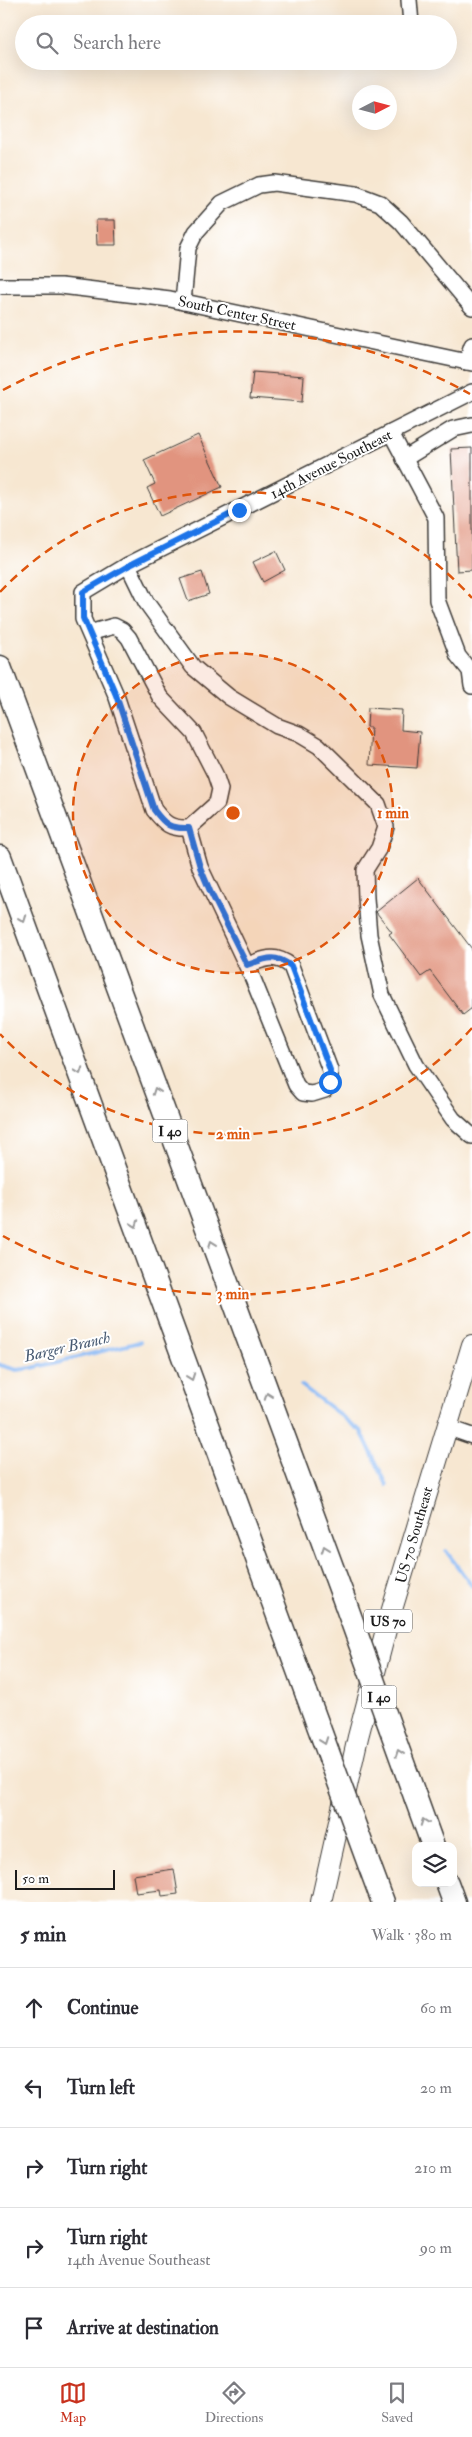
<!DOCTYPE html>
<html lang="en">
<head>
<meta charset="utf-8">
<style>
  body { margin:0; font-family:"IM FELL Double Pica",serif; background:#f7f7f7; color:#2b2b33 }
  .controls { position:absolute; right:15px; bottom:15px; display:grid; overflow:hidden; border-radius:10px; box-shadow:0 5px 20px #0002 }
  .controls button { width:45px; height:45px; display:grid; place-items:center; padding:0; border:0; border-bottom:1px solid #e1e1e2; background:#fff; color:#2b2b33; font:25px sans-serif }
  .compass { position:absolute; left:352px; top:85px; width:45px; height:45px; border-radius:50%; background:#fff; box-shadow:0 5px 20px #0002; rotate:84deg }
  .scale { position:absolute; left:15px; bottom:12px; width:100px; box-sizing:border-box; padding-left:5px; border:2px solid #1c1c1c; border-top:0; font-size:14px; line-height:18px; white-space:nowrap; color:#1c1c1c; -webkit-text-stroke:4px #fff; paint-order:stroke }
  .stop { position:absolute; width:15px; height:15px; margin:-11px; border:4px solid #1a73e8; border-radius:50%; background:#fff }
  .stop.end { background:#1a73e8; border-color:#fff; box-shadow:0 1px 5px #0008 }
  .list { margin:0; padding:0; list-style:none }
  h2 { display:flex; justify-content:space-between; align-items:center; height:65px; margin:0; padding:0 20px; font-size:21px }
  h2 small { font-size:16px; font-weight:400; color:#7c7c81 }
  .list li { display:grid; grid-template-columns:32px 1fr auto; gap:15px; align-items:center; box-sizing:border-box; height:80px; padding:0 20px; border-top:1px solid #e1e1e2 }
  .list b { display:block; font-size:19px; white-space:nowrap }
  .list p { margin:0; font-size:16px; white-space:nowrap; color:#7c7c81 }
  .list em { font-size:16px; font-style:normal; color:#7c7c81 }
  .icon { flex:none; width:28px; height:28px; fill:none; stroke:currentColor; stroke-width:2; stroke-linecap:round; stroke-linejoin:round }
  .map { position:relative; flex:none; width:472px; height:1902px; overflow:hidden }
  .search { position:absolute; background:#fff; box-shadow:0 5px 20px #0002; left:15px; right:15px; top:15px; height:55px; display:flex; align-items:center; gap:12px; box-sizing:border-box; padding:0 18px; border-radius:28px; color:#7c7c81; font-size:19px }
  .sheet { height:465px; background:#fff }
  nav { display:flex; justify-content:space-around; align-items:center; box-sizing:border-box; height:70px; border-top:1px solid #e1e1e2; background:#fff; font-size:14px; color:#7c7c81 }
  nav a { display:grid; justify-items:center; gap:2px }
  nav .on { color:#c8321e }
  .map>svg:first-child { display:block }
  .lines { fill:none; stroke-linecap:round; stroke-linejoin:round }
  .stream { stroke:#88b8f4; stroke-width:4 }
  .building { fill:#e1947f }
  .minor-casing { stroke:#3d3a37; stroke-width:18 }
  .major-casing { stroke:#3d3a37; stroke-width:22 }
  .highway-casing { stroke:#3d3a37; stroke-width:25 }
  .minor { stroke:#fff; stroke-width:15 }
  .major { stroke:#fff; stroke-width:20 }
  .highway { stroke:#fff; stroke-width:22 }
  .highway-bridge-casing { stroke:#3d3a37; stroke-width:25; stroke-linecap:butt }
  .highway-bridge { stroke:#fff; stroke-width:22 }
  .oneway { stroke:#999 }
  .route { stroke:#1a73e8; stroke-width:6 }
  .ring { fill:none; stroke:#de560d; stroke-width:2.5; stroke-dasharray:9 6 }
  .labels { text-anchor:middle; stroke-width:4; stroke-linejoin:round; paint-order:stroke }
  .shield { fill:#fff; stroke:#606060; stroke-width:1 }
  .shield-label { font-size:14px; font-weight:bold; fill:#1c1c1c }
  .street-label { font-size:15px; fill:#1c1c1c; stroke:#fff }
  .water-label { font-size:16px; font-style:italic; fill:#475a72; stroke:#fff }
  .centre { fill:#de560d; stroke:#fff; stroke-width:2.5 }
  .ring-label { font-size:15px; text-anchor:middle; font-weight:bold; fill:#de560d; stroke:#fff; stroke-width:4; stroke-linejoin:round; paint-order:stroke }
</style>
</head>
<body>
<div class="map">
<svg width="472" height="1902" viewBox="0 0 472 1902">
  <rect width="100%" height="100%" fill="#fff"/>
  <filter id="ink" filterUnits="userSpaceOnUse"><feTurbulence type="fractalNoise" baseFrequency=".02" numOctaves="2"/><feDisplacementMap in="SourceGraphic" scale="10" xChannelSelector="R" yChannelSelector="G"/><feConvolveMatrix kernelMatrix="1 2 1 2 8 2 1 2 1" color-interpolation-filters="sRGB"/></filter>
  <filter id="wash" filterUnits="userSpaceOnUse"><feTurbulence type="fractalNoise" baseFrequency=".0096" numOctaves="4" result="noise"/><feDisplacementMap in="SourceGraphic" scale="20" xChannelSelector="R" yChannelSelector="G"/><feGaussianBlur stdDeviation="1.12" result="paint"/><feColorMatrix in="noise" values="0 0 0 0 0 0 0 0 0 0 0 0 0 0 0 0 0 1.4 0 .05"/><feComposite in="paint" operator="in"/></filter>
  <g filter="url(#wash)">
    <rect width="100%" height="100%" fill="#f7e7d1"/>
    <g class="lines">
      <g class="stream">
        <polyline points="0,1365 17,1370 32,1368 140,1342"/>
        <polyline points="301,1385 361,1431 387,1485"/>
        <polyline points="446,1551 472,1586"/>
      </g>
    </g>
    <g id="blocks">
      <g class="building">
        <polygon points="96,220 115,220 116,245 97,245"/>
        <polygon points="253,372 304,376 302,402 250,398"/>
        <polygon points="198,435 222,487 160,516 147,488 155,484 144,460"/>
        <polygon points="472,448 472,570 457,571 451,449"/>
        <polygon points="276,551 285,570 263,582 253,562"/>
        <polygon points="202,572 209,594 188,601 180,579"/>
        <polygon points="368,708 402,710 401,730 420,732 417,768 369,765 371,727 367,727"/>
        <polygon points="418,878 472,949 472,1008 463,1015 430,971 421,977 389,934 392,932 376,912"/>
        <polygon points="174,1869 178,1894 162,1896 161,1890 136,1893 133,1875"/>
      </g>
    </g>
  </g>
  <g filter="url(#ink)">
    <use href="#blocks" fill-opacity="0" stroke="#3d3a37" stroke-width="1"/>
    <g class="lines">
      <g class="minor-casing">
        <g id="minor">
          <polyline points="409,0 411,24"/>
          <polyline points="0,286 61,286 170,299 472,363"/>
          <polyline points="183,302 188,248 196,232 222,203 259,185 274,183 356,194 380,203 401,222 472,307"/>
          <polyline points="466,362 472,345"/>
          <polyline points="391,433 436,518 437,600 458,656 470,671 472,686"/>
          <polyline points="404,459 453,429 472,425"/>
          <polyline points="128,565 146,602 193,667 229,697 277,726 299,734 319,746 378,804 386,827 379,848 365,870 366,898 369,935 382,995 416,1065 453,1119 472,1136"/>
          <path d="M 89,633 L 114,626 L 122,630 L 129,638 L 160,697 L 194,733 L 215,774 L 220,789 L 217,803 L 189,828 C 170,829 165,824 154,810 L 116,695 L 83,619 L 83,592 L 128,565 L 472,392"/>
          <path d="M 189,828 L 200,867 L 253,979 L 296,1085 L 303,1093 L 312,1094 L 325,1090 L 330,1082 L 330,1070 L 291,966 C 274,953 265,959 247,965"/>
          <polyline points="446,1427 472,1436"/>
        </g>
      </g>
      <g class="major-casing">
        <polyline id="major" points="321,1902 358,1737 387,1626 472,1345"/>
      </g>
      <g class="highway-casing">
        <g id="highway">
          <polyline points="0,667 342,1594"/>
          <polyline points="0,857 307,1695"/>
          <polyline points="416,1799 433,1846"/>
          <polyline points="370,1867 383,1902"/>
          <polyline points="447,1883 454,1902"/>
        </g>
      </g>
      <use href="#minor" class="minor"/>
      <use href="#major" class="major"/>
      <use href="#highway" class="highway"/>
      <g class="highway-bridge-casing">
        <g id="highway-bridge">
          <polyline points="342,1594 416,1799"/>
          <polyline points="307,1695 370,1867"/>
        </g>
      </g>
      <use href="#highway-bridge" class="highway-bridge"/>
    </g>
    <defs><path id="oneway-chevron" d="M-2-3.5L2.5 0L-2 3.5" fill="none" stroke-width="1.6" stroke-linecap="round" stroke-linejoin="round" transform="scale(1.25)"/></defs>
    <g class="oneway">
      <use href="#oneway-chevron" transform="translate(23 919) rotate(70)"/>
      <use href="#oneway-chevron" transform="translate(79 1071) rotate(70)"/>
      <use href="#oneway-chevron" transform="translate(156 1091) rotate(-110)"/>
      <use href="#oneway-chevron" transform="translate(135 1224) rotate(70)"/>
      <use href="#oneway-chevron" transform="translate(212 1244) rotate(-110)"/>
      <use href="#oneway-chevron" transform="translate(191 1377) rotate(70)"/>
      <use href="#oneway-chevron" transform="translate(268 1396) rotate(-110)"/>
      <use href="#oneway-chevron" transform="translate(325 1549) rotate(-110)"/>
      <use href="#oneway-chevron" transform="translate(324 1741) rotate(70)"/>
      <use href="#oneway-chevron" transform="translate(399 1753) rotate(-110)"/>
      <use href="#oneway-chevron" transform="translate(424 1822) rotate(-110)"/>
    </g>
  </g>
  <g class="lines" filter="url(#ink)">
    <path class="route" d="M 239,510 L 128,566 L 83,592 L 83,618 L 116,695 L 154,810 C 165,825 170,829 189,828 L 200,867 L 210,891 L 247,965 C 265,959 274,953 291,966 L 330,1070 L 330,1082"/>
  </g>
  <circle cx="233" cy="813" r="160" fill="#de560d" fill-opacity=".12"/>
  <g class="ring">
    <circle cx="233" cy="813" r="160"/>
    <path d="M472 1028A321 321 0 0 1 0 1034M0 592A321 321 0 0 1 472 598"/>
    <path d="M470 1232A481 481 0 0 1 3 1236M3 390A481 481 0 0 1 470 394"/>
  </g>
  <g class="labels">
    <g class="shield">
      <rect x="152.5" y="1119.5" width="35" height="23" rx="4"/>
      <rect x="364" y="1609.5" width="48" height="23" rx="4"/>
      <rect x="361.5" y="1685.5" width="35" height="23" rx="4"/>
    </g>
    <g class="shield-label">
      <text x="170" y="1136">I 40</text>
      <text x="388" y="1626">US 70</text>
      <text x="379" y="1702">I 40</text>
    </g>
    <g class="street-label">
      <text transform="translate(237 313) rotate(12)" y="5">South Center Street</text>
      <text transform="translate(331 464) rotate(-27)" y="5">14th Avenue Southeast</text>
      <text transform="translate(414 1535) rotate(-74)" y="5">US 70 Southeast</text>
    </g>
    <g class="water-label">
      <text transform="translate(67 1346) rotate(-13)" y="6">Barger Branch</text>
    </g>
  </g>
  <circle cx="233" cy="813" r="8" class="centre"/>
  <g class="ring-label">
    <text x="393" y="818">1 min</text>
    <text x="233" y="1139">2 min</text>
    <text x="233" y="1299">3 min</text>
  </g>
</svg>
<div class="controls">
<button><svg class="icon" aria-label="layers" viewBox="0 0 24 24"><path d="M12 4l9 5-9 5-9-5zM3 14l9 5 9-5"/></svg></button>
</div>
<svg class="compass" viewBox="-18 -18 36 36"><path d="M0-13l5 13h-10z" fill="#e53935"/><path d="M0 13l5-13h-10z" fill="#7c7c81"/></svg>
<div class="scale">50 m</div>
<div class="stop" style="left:330px;top:1082px"></div>
<div class="stop end" style="left:239px;top:510px"></div>
<div class="search"><svg class="icon" aria-label="search" viewBox="0 0 24 24"><circle cx="10" cy="10" r="6"/><path d="M15 15l6 6"/></svg>Search here</div>
</div>
<section class="sheet">
<h2>5 min<small>Walk · 380 m</small></h2>
<ul class="list">
<li><svg class="icon" aria-label="ahead" viewBox="0 0 24 24"><path d="M12 20V5M6 11l6-6 6 6"/></svg><div><b>Continue</b></div><em>60 m</em></li>
<li><svg class="icon" aria-label="left" viewBox="0 0 24 24"><path d="M17 20v-9H6M10 6l-5 5 5 5"/></svg><div><b>Turn left</b></div><em>20 m</em></li>
<li><svg class="icon" aria-label="right" viewBox="0 0 24 24"><path d="M7 20v-9h11M14 6l5 5-5 5"/></svg><div><b>Turn right</b></div><em>210 m</em></li>
<li><svg class="icon" aria-label="right" viewBox="0 0 24 24"><path d="M7 20v-9h11M14 6l5 5-5 5"/></svg><div><b>Turn right</b><p>14th Avenue Southeast</p></div><em>90 m</em></li>
<li><svg class="icon" aria-label="arrive" viewBox="0 0 24 24"><path d="M6 21V4h12l-3 4 3 4H6"/></svg><div><b>Arrive at destination</b></div></li>
</ul>
</section>
<nav>
<a class="on"><svg class="icon" aria-label="map" viewBox="0 0 24 24"><path d="M3 6l6-2 6 2 6-2v14l-6 2-6-2-6 2zM9 4v14M15 6v14"/></svg>Map</a>
<a><svg class="icon" aria-label="directions" viewBox="0 0 24 24"><path d="M12 3l9 9-9 9-9-9zM9 14v-3h6M13 9l2 2-2 2"/></svg>Directions</a>
<a><svg class="icon" aria-label="saved" viewBox="0 0 24 24"><path d="M7 4h10v16l-5-4-5 4z"/></svg>Saved</a>
</nav>
</body>
</html>
